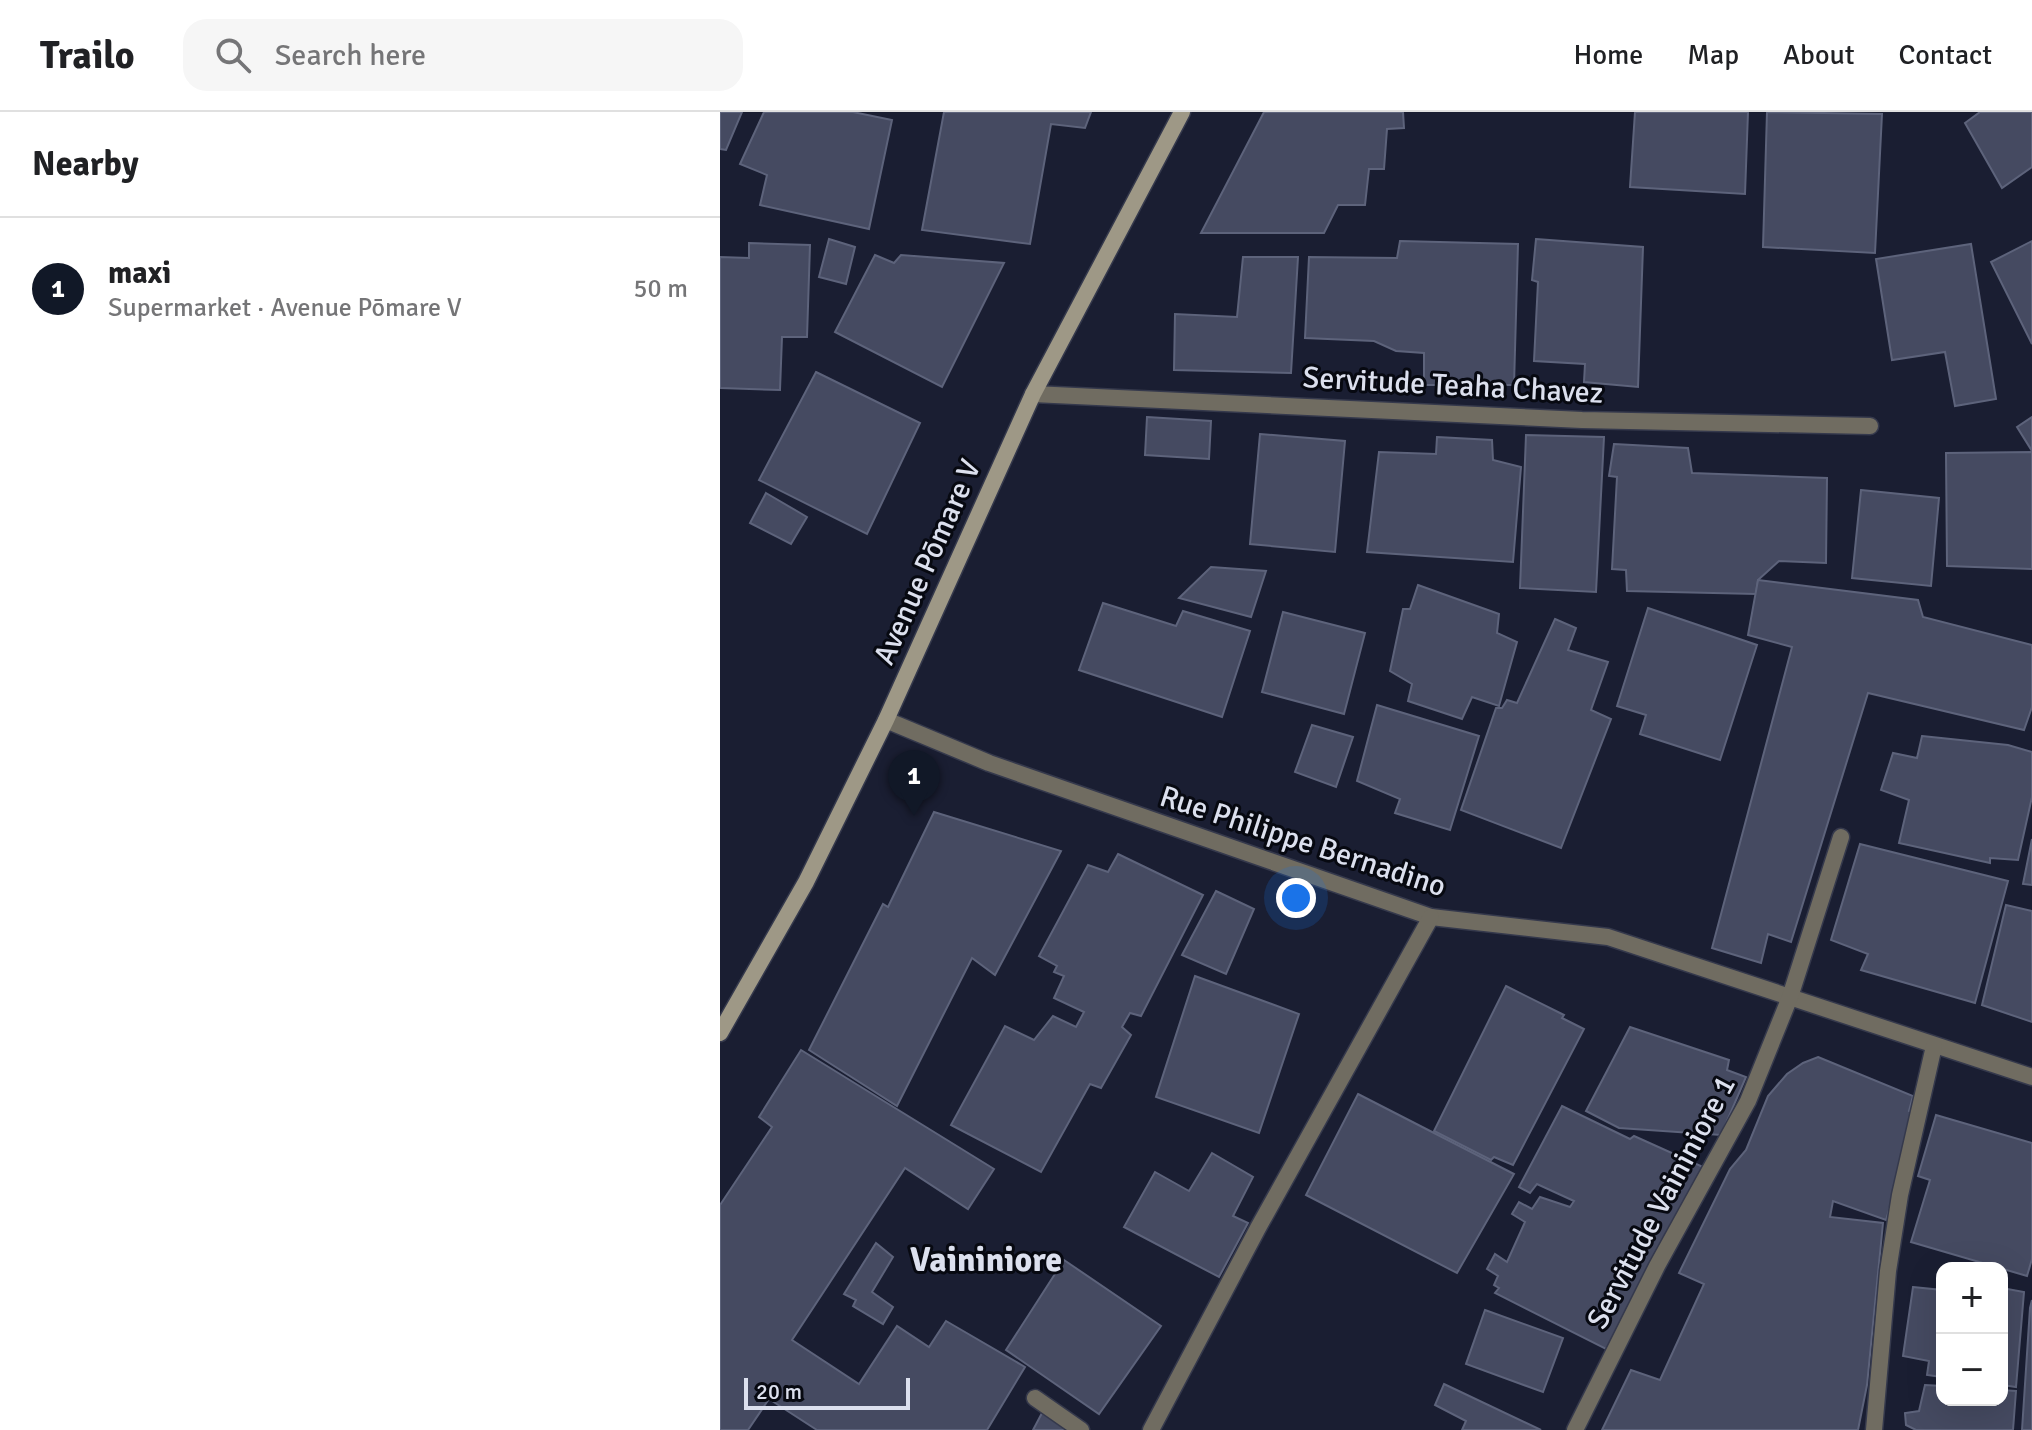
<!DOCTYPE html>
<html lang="en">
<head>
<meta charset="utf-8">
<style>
  body { margin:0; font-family:Signika,sans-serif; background:#f6f6f6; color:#202124 }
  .controls { position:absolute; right:24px; bottom:24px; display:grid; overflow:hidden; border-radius:16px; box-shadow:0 8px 32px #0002 }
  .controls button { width:72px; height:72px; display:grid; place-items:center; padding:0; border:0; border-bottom:2px solid #e0e0e0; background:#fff; color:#202124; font:40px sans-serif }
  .scale { position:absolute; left:24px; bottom:20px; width:166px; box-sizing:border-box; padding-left:8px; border:4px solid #dce0ee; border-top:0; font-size:22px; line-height:28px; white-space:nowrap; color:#dce0ee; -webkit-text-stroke:6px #070911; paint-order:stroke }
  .you { position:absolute; left:576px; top:786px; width:28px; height:28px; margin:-20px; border:6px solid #fff; border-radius:50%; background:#1a73e8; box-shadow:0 0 0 12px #1a73e833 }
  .badge { display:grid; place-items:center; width:52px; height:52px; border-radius:50%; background:#111827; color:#fff; font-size:26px; font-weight:700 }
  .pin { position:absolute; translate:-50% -66px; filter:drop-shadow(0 2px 4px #0008) }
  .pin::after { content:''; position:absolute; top:42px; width:28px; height:24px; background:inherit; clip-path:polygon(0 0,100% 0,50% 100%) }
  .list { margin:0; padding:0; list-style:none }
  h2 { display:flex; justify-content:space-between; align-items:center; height:104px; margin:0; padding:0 32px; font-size:34px }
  h2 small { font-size:26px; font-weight:400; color:#757577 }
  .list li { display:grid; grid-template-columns:52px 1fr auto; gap:24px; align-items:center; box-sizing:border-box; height:144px; padding:0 32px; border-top:2px solid #e0e0e0 }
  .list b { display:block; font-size:30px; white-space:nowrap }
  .list p { margin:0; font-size:26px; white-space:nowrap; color:#757577 }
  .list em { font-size:26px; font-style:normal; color:#757577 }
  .icon { flex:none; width:44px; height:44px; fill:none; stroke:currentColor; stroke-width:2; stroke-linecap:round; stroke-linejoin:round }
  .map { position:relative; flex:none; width:1312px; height:1318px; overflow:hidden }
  header { display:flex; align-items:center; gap:48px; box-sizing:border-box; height:112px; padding:0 40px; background:#fff; border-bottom:2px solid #e0e0e0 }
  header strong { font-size:38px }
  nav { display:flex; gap:44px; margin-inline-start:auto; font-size:28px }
  .search { width:560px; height:72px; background:#f6f6f6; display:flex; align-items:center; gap:20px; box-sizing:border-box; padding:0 28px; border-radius:24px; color:#757577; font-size:30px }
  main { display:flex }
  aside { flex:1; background:#fff }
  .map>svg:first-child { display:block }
  .building { fill:#454a61; stroke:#5d637b; stroke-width:2 }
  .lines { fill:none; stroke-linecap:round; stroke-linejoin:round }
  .street-casing { stroke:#35394c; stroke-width:19 }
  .secondary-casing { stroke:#35394c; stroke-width:19 }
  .street { stroke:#706c61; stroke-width:16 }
  .secondary { stroke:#9e9886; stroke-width:16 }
  .labels { text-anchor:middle; stroke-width:6; stroke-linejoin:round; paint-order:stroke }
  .street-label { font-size:30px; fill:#dce0ee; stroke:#070911 }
  .quarter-label { font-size:34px; font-weight:bold; fill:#dce0ee; stroke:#070911 }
</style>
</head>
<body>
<header>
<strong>Trailo</strong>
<div class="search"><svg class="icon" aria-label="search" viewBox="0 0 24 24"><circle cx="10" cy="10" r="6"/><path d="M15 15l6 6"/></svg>Search here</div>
<nav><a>Home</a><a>Map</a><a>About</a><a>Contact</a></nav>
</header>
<main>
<aside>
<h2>Nearby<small></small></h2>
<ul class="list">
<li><span class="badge">1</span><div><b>maxi</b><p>Supermarket · Avenue Pōmare V</p></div><em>50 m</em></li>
</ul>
</aside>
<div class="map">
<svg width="1312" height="1318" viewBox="0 0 1312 1318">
  <rect width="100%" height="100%" fill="#1a1e32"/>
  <g class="building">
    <polygon points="0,0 22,0 6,38 0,37"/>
    <polygon points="44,0 133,0 172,8 149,117 40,93 47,63 20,52"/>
    <polygon points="224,0 371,0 365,16 331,12 310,132 202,118"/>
    <polygon points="544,0 683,0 684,16 667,17 664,57 649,57 645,93 618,93 604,121 481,121"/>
    <polygon points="915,0 1028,0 1025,82 910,75"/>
    <polygon points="1047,0 1162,2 1155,141 1043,135"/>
    <polygon points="1260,0 1312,0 1312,55 1282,76 1245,11"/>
    <polygon points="109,127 135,135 126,172 99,165"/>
    <polygon points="816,127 923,135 918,275 864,270 865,252 814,249 818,170 812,168"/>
    <polygon points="680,129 798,132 794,273 704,273 704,241 676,239 654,229 585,226 589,145 677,146"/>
    <polygon points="1312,129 1312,232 1271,150"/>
    <polygon points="29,131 90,133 87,225 62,225 60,278 0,276 0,145 29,146"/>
    <polygon points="1251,132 1276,287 1235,294 1225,240 1172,248 1156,147"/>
    <polygon points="155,143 174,151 181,143 284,151 222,275 115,220"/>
    <polygon points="523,145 578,145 571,261 454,258 455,202 517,205"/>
    <polygon points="96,260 200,311 147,422 39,368"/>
    <polygon points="427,305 491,309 489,347 425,343"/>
    <polygon points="1312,305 1312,339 1297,315"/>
    <polygon points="540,322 625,329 615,440 530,432"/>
    <polygon points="806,323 884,325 876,480 800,476"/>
    <polygon points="717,325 772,328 773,348 801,355 793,450 647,440 659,340 716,342"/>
    <polygon points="894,332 968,336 972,361 1107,366 1106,451 1059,449 1038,468 1036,482 907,479 906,458 892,457 897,365 889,364"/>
    <polygon points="1312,340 1312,457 1227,454 1226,341"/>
    <polygon points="1141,378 1219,386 1211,474 1132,466"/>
    <polygon points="46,381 87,405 71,432 30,411"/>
    <polygon points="491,455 546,459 531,505 459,486"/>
    <polygon points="1038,468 1198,488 1203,505 1312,533 1312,595 1304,618 1148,581 1071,830 1048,822 1041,851 992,836 1072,535 1028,523"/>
    <polygon points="698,473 779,502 777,521 797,530 779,594 752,585 742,607 688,589 692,572 670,559 683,497 690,497"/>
    <polygon points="383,491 456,514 463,499 530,519 502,605 359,558"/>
    <polygon points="928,496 1037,533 1000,648 920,622 926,603 897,594"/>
    <polygon points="563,500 645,521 624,602 542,580"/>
    <polygon points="835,507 856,516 848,538 888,550 871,598 891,607 841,736 741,698 776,596 782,596 787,588 797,591"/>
    <polygon points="657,593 759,624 730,718 675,701 680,687 637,669"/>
    <polygon points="592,613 633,625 616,675 575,660"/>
    <polygon points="1202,624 1288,633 1312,640 1312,685 1298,748 1270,746 1270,751 1179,731 1189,688 1161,678 1173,641 1197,646"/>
    <polygon points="214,700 341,739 275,863 252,846 177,994 89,938 163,792 168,795"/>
    <polygon points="1312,727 1312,773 1303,772"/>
    <polygon points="1140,732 1288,769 1255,891 1141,858 1148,842 1111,828"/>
    <polygon points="398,742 483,783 421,904 410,901 402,915 411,923 381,976 370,972 321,1060 231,1013 285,914 314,928 333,904 356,915 364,900 334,886 344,864 334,860 337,854 319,844 368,753 388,760"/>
    <polygon points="496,779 534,797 506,862 462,843"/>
    <polygon points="1286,793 1312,799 1312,910 1262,893"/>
    <polygon points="475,864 579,902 539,1021 436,985"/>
    <polygon points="786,874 844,903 842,906 864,917 793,1053 774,1045 771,1048 714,1019"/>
    <polygon points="910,915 1009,948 1007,958 1026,965 1001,1023 899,1016 866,999"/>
    <polygon points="81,938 274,1057 248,1097 185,1056 72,1228 139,1272 177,1214 209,1235 226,1209 305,1255 267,1318 97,1318 49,1287 28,1318 0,1318 0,1093 52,1015 39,1005"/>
    <polygon points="1098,945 1193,984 1189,999 1198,1003 1166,1108 1113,1089 1110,1105 1163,1111 1147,1273 1138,1318 882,1318 911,1258 940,1268 984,1172 959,1161 1010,1057 1026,1038 1048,984 1067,962 1083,951"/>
    <polygon points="638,982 794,1062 737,1161 586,1083"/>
    <polygon points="842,994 910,1027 914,1024 983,1055 892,1240 775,1181 779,1176 774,1173 778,1164 767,1157 775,1142 787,1150 805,1110 792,1102 799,1090 812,1097 820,1085 850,1095 854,1089 817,1072 810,1081 799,1075"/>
    <polygon points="1216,1003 1312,1031 1312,1147 1307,1164 1191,1130 1210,1068 1198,1064"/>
    <polygon points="492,1041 533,1065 513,1104 528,1111 499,1165 404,1115 435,1060 469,1079"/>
    <polygon points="156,1131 173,1145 152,1180 173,1195 163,1212 133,1194 136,1188 124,1182"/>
    <polygon points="344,1148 441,1214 379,1302 286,1238"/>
    <polygon points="1193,1175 1222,1178 1222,1265 1207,1263 1209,1249 1183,1244"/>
    <polygon points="1282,1176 1304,1180 1296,1275 1282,1273"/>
    <polygon points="1312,1188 1312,1318 1302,1318 1310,1196"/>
    <polygon points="765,1198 843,1226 823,1280 746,1252"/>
    <polygon points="724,1272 821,1318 742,1318 746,1309 715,1293"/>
    <polygon points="1205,1273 1222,1274 1222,1288 1282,1288 1282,1278 1296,1279 1293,1318 1196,1318 1186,1313 1185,1301 1199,1299"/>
    <polygon points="322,1301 348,1318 313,1318"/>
  </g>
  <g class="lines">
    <g class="street-casing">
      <g id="street">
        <polyline points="313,282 862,308 1150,314"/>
        <polyline points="166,608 269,651 711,805 888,825 1312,965"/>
        <polyline points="315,1286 361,1318"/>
        <polyline points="431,1318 538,1116 711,805"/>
        <polyline points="855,1318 937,1154 1028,989 1070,885 1121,725"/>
        <polyline points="1154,1318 1168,1159 1180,1083 1214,934"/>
      </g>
    </g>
    <g class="secondary-casing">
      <polyline id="secondary" points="0,921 86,770 166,608 313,282 462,0"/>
    </g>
    <use href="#street" class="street"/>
    <use href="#secondary" class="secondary"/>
  </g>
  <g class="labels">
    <g class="street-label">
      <text transform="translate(733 273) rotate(3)" y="10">Servitude Teaha Chavez</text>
      <text transform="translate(207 450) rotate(-66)" y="10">Avenue Pōmare V</text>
      <text transform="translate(583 729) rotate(18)" y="10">Rue Philippe Bernadino</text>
      <text transform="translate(941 1090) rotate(-62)" y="10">Servitude Vaininiore 1</text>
    </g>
    <g class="quarter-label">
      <text x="266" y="1159">Vaininiore</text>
    </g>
  </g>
</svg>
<div class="controls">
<button>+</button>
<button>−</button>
</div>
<div class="scale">20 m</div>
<div class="you"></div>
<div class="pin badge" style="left:194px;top:704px">1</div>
</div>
</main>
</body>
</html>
